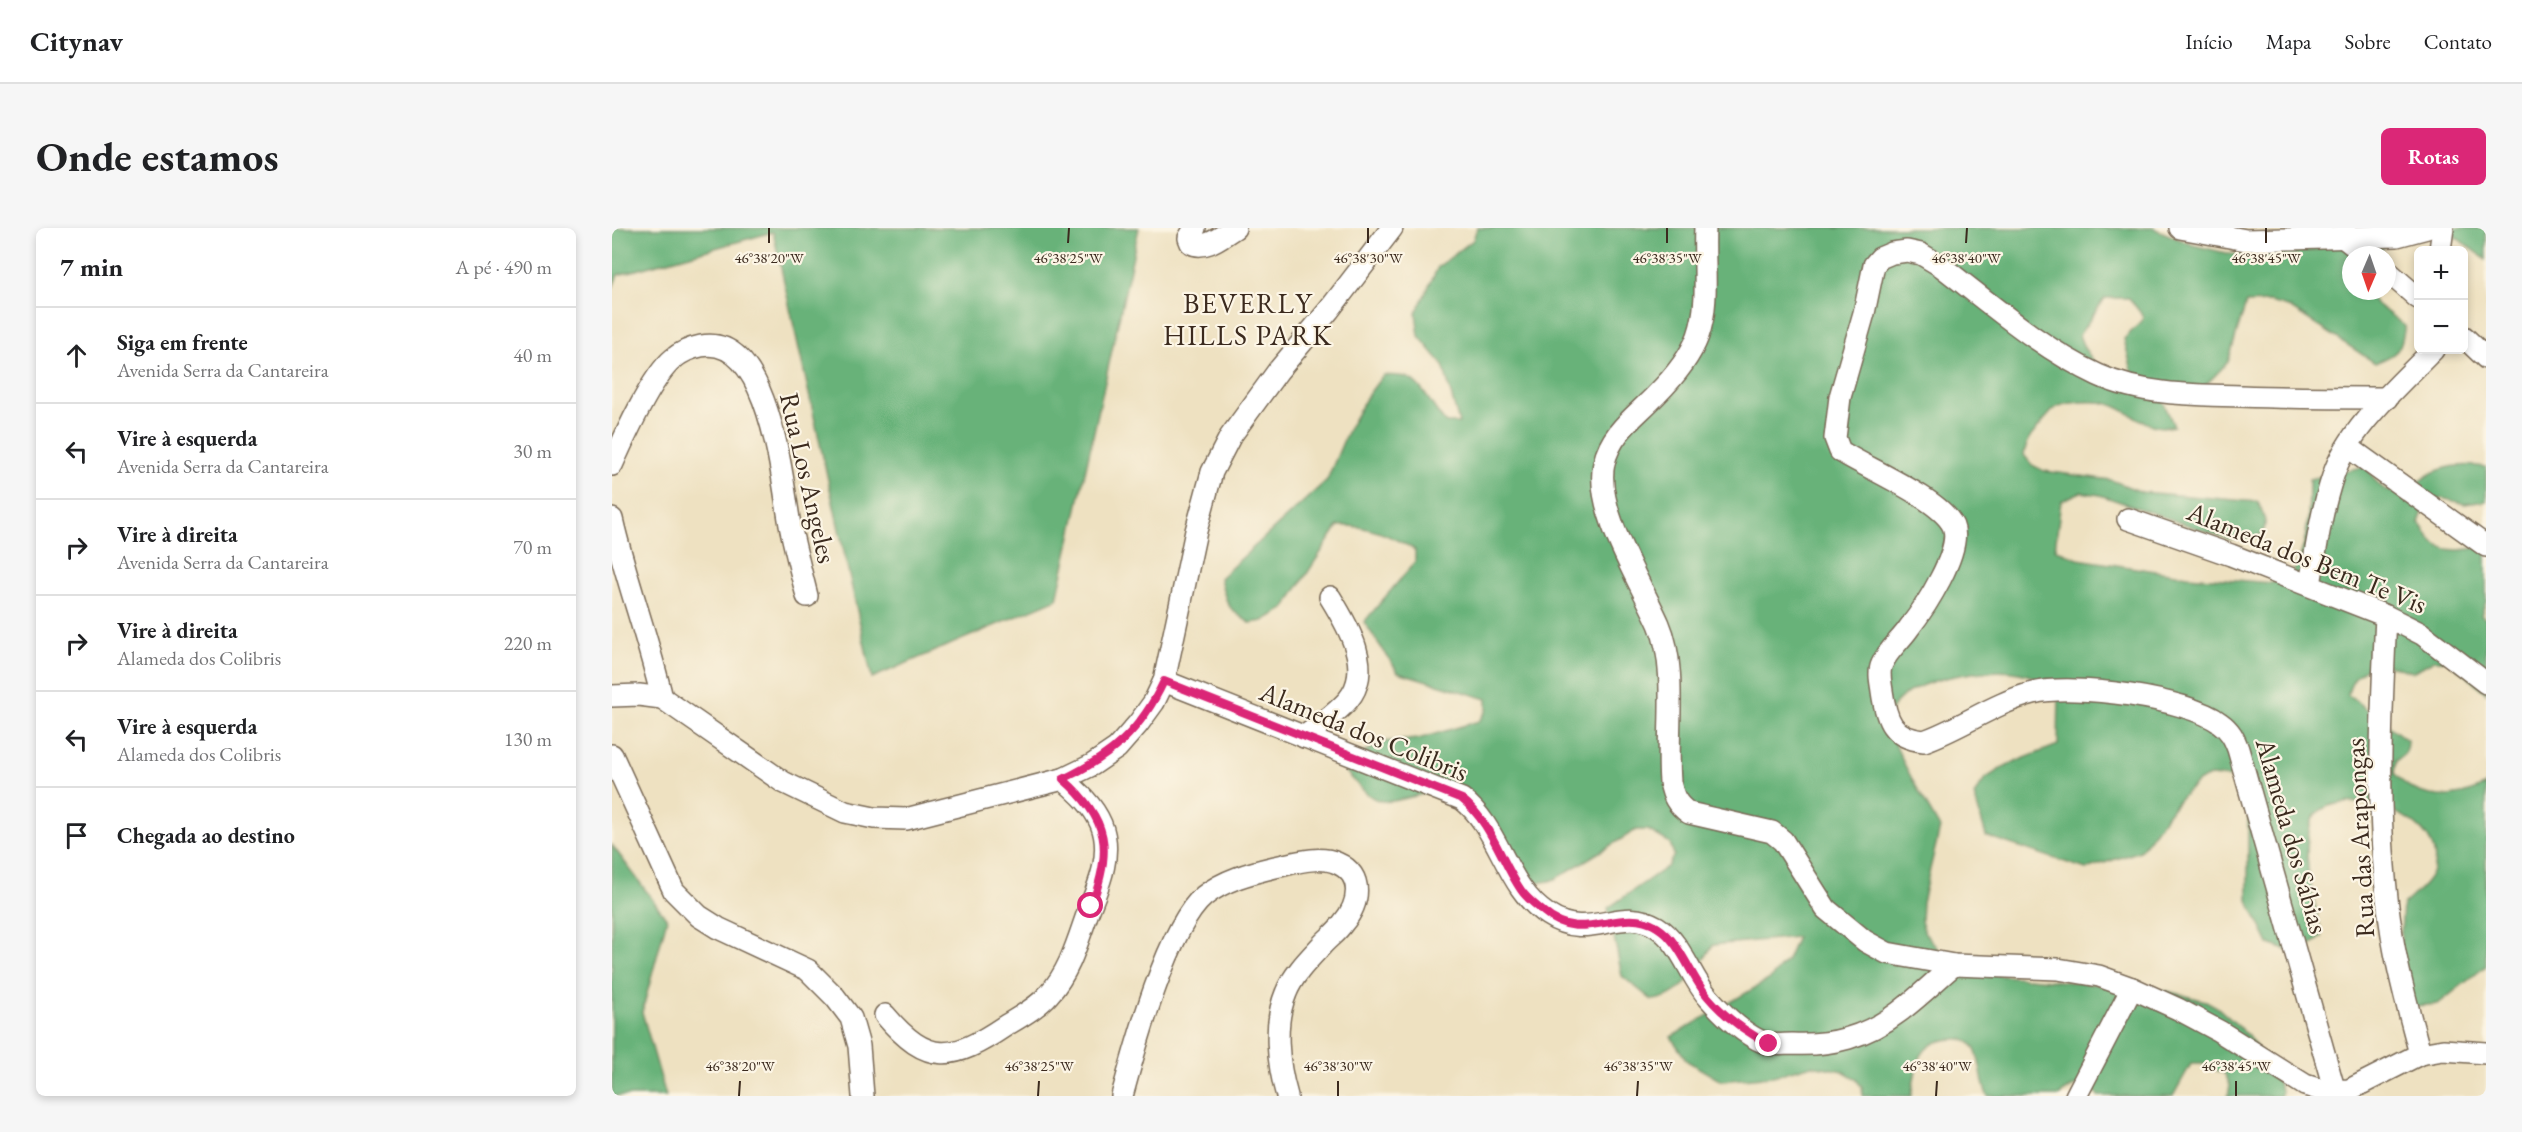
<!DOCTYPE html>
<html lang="pt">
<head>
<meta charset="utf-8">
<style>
  body { margin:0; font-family:"EB Garamond",serif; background:#f6f6f6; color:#202124 }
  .controls { position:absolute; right:18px; top:18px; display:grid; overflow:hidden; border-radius:9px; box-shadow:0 3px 9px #0003 }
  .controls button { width:54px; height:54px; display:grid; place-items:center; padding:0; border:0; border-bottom:2px solid #e0e0e0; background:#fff; color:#202124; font:30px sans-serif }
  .compass { position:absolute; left:1730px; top:18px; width:54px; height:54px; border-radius:50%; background:#fff; box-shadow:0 3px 9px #0003; rotate:182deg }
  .stop { position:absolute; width:18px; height:18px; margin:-14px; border:4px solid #db2777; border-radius:50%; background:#fff }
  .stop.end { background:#db2777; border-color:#fff; box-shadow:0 2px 6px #0008 }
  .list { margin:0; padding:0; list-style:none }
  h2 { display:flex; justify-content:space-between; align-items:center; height:78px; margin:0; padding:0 24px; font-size:26px }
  h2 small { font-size:20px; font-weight:400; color:#757577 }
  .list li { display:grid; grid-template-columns:39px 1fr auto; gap:18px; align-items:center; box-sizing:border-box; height:96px; padding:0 24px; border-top:2px solid #e0e0e0 }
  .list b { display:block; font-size:22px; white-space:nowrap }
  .list p { margin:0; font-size:20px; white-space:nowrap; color:#757577 }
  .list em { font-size:20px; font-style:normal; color:#757577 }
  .icon { flex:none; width:33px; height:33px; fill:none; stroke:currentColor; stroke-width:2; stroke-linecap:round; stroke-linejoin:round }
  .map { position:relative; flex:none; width:1874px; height:868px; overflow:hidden; border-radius:9px }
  header { display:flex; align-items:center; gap:36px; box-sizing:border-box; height:84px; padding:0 30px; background:#fff; border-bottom:2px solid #e0e0e0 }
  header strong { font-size:28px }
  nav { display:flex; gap:33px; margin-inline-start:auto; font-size:21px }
  .intro { display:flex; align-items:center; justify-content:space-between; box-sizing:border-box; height:144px; padding:0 36px }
  h1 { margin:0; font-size:42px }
  .button { padding:15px 27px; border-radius:9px; background:#db2777; color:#fff; font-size:21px; font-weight:700 }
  main { display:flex; gap:36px; padding:0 36px }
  aside { flex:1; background:#fff; border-radius:9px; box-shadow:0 3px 9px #0003 }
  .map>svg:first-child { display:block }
  .forest { fill:#68b279; stroke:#526e4c; stroke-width:1.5 }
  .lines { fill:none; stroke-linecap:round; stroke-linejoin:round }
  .minor-casing { stroke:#7a6a57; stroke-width:24 }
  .minor { stroke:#fff; stroke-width:21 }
  .route { stroke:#db2777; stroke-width:8 }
  .ticks { fill:none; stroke:#3b2a1e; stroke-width:2 }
  .labels { text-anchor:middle; stroke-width:4.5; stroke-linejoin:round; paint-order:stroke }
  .street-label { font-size:27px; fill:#3b2a1e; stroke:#fcf5e5 }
  .neighbourhood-label { font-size:28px; letter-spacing:1.5px; fill:#3b2a1e; stroke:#fcf5e5 }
  .ticks-label { font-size:15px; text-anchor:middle; fill:#3b2a1e; stroke:#fcf5e5; stroke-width:4.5; stroke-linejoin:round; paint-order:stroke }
</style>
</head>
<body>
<header>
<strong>Citynav</strong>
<nav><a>Início</a><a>Mapa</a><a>Sobre</a><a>Contato</a></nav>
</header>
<div class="intro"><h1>Onde estamos</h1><a class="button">Rotas</a></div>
<main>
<aside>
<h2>7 min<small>A pé · 490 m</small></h2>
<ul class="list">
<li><svg class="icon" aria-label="ahead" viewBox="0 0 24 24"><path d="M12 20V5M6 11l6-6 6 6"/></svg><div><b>Siga em frente</b><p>Avenida Serra da Cantareira</p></div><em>40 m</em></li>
<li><svg class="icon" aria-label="left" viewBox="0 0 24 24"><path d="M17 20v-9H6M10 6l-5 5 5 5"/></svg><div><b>Vire à esquerda</b><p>Avenida Serra da Cantareira</p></div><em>30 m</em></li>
<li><svg class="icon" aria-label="right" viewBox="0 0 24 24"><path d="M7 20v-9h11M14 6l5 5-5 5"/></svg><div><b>Vire à direita</b><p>Avenida Serra da Cantareira</p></div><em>70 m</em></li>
<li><svg class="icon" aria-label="right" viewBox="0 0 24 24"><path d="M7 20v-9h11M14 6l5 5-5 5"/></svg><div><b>Vire à direita</b><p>Alameda dos Colibris</p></div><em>220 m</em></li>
<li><svg class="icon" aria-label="left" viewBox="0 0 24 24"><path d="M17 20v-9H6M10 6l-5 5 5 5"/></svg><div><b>Vire à esquerda</b><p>Alameda dos Colibris</p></div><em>130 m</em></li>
<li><svg class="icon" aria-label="arrive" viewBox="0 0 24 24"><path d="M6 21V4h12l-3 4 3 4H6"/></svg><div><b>Chegada ao destino</b></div></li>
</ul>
</aside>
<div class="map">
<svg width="1874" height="868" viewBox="0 0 1874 868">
  <rect width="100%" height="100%" fill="#fcf5e5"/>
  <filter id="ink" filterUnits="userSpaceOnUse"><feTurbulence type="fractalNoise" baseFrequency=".0167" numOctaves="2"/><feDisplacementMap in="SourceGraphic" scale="12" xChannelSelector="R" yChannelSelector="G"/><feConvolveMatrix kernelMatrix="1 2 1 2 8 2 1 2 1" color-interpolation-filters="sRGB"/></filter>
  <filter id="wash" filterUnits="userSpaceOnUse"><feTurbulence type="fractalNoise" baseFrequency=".008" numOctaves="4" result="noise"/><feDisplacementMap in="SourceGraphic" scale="24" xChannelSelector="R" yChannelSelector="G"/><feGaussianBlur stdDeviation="1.35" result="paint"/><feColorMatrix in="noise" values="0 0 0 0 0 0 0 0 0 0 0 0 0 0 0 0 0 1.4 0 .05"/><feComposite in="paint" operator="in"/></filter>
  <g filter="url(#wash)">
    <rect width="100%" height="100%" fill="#eee1c1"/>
    <g class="forest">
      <polygon points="0,0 527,0 445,371 260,450 161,4 6,47 0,61"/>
      <path d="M 865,0 L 1541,0 L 1581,17 L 1618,26 L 1643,27 L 1674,17 L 1781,6 L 1766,27 L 1739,27 L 1739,63 L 1754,63 L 1763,75 L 1793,98 C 1789,123 1786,126 1763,135 L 1679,80 L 1658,74 L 1634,75 L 1616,134 L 1582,169 L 1522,151 L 1512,111 L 1530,93 L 1531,88 L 1517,70 L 1493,70 L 1467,107 L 1472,120 L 1492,148 L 1550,171 L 1562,198 C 1536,204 1520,183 1497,176 C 1485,172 1452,173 1442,181 C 1439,184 1436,188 1433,191 C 1423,203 1414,212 1412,227 L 1420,237 L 1432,243 L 1499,252 L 1530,264 L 1646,274 C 1663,307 1648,313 1616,311 L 1488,267 L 1469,264 L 1449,273 L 1443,321 L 1466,331 L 1576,348 L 1659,355 L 1678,349 C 1697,320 1697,285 1697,251 L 1754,238 C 1760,247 1767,262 1780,264 C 1795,266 1809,250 1822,244 C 1837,237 1858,236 1874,239 L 1874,273 L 1853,276 L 1830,270 L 1811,283 L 1807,295 C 1812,301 1817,310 1822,315 C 1837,326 1858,322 1874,317 L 1874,373 L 1869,387 L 1874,391 L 1874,465 L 1836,432 L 1822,432 L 1801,444 C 1791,442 1778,436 1768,437 C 1751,438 1738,452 1736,467 L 1795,512 L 1794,524 L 1784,533 L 1782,545 C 1806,574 1842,573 1874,557 L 1874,738 L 1826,776 L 1804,778 L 1785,761 L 1791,677 C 1802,666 1820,654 1822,638 C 1833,582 1713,552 1699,595 C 1688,631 1703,673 1710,709 C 1687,727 1684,726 1657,716 L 1636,672 L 1636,568 L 1621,550 L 1598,548 L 1587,553 L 1567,571 L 1528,623 L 1474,641 L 1374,608 L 1362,567 L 1374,550 L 1395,537 L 1446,517 L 1447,463 C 1432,454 1419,446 1401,444 C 1370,440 1290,451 1278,485 C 1270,507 1316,578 1328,600 L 1310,674 L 1309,693 L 1313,705 L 1330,726 L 1383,747 L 1555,763 L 1594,773 L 1605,779 L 1635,806 L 1660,841 L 1670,864 L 1668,868 L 1616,868 L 1618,857 L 1613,846 L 1592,836 L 1579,836 L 1561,868 L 1486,868 L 1484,864 L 1474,858 L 1462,858 L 1446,868 L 1376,868 C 1367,853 1371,833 1361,818 C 1356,811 1349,810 1341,811 C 1304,813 1305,839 1299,868 L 1251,868 L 1250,859 L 1243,850 L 1231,843 L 1200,837 L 1161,848 L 1109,853 L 1075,833 L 1059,809 L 1158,751 L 1175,732 L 1185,709 L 1101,717 C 1087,740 1069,770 1040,772 L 1010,748 L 996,680 L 1056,638 L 1062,627 L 1058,615 L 1036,602 L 1024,602 L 943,651 C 909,667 892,618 873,598 C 860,584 839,574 823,563 C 767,576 769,585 730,539 L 769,514 L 806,511 L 867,493 L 875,482 L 875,471 L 786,444 L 752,394 L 803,334 L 803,322 C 780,308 754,296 726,298 L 672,381 L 651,393 L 638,395 C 614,380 615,377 608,350 L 715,252 L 736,202 L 756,167 L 771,147 C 778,148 789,147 796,150 C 810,155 822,183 834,195 L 847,195 L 831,137 L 807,108 L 804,85 L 826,39 L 861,12 Z"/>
      <polygon points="1832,0 1874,0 1874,32"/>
      <polygon points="0,617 55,691 30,784 54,868 0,868"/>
    </g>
  </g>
  <g filter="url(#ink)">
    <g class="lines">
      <g class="minor-casing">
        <g id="minor">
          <path d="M 583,0 L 577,10 L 579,15 C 593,23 611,7 623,0"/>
          <path d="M 1093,0 C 1091,36 1098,74 1086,108 C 1078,130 1060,151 1044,167 C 1024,188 999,204 992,235 C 982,281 1028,353 1047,396 C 1066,440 1054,505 1058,554 C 1061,568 1064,576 1077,585 L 1160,604 L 1171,613 L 1214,681 L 1253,713 L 1275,725 L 1342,737 L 1446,741 L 1487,748 L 1520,760 L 1566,781 L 1607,803 L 1693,857 L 1712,863 L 1737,862 L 1808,826 L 1831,822 L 1874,825"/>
          <polyline points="1568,0 1634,12 1785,8 1815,0"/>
          <polyline points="1732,10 1754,27"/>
          <polyline points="1828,22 1831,0"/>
          <polyline points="1775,43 1806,70"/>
          <polyline points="1852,109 1874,130"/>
          <polyline points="1736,219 1874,318"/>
          <path d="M 0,237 C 12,210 39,149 61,131 C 69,124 79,120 89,118 C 157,105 170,252 178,297 C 183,321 189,344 195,368"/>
          <path d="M 0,291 C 14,352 36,409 50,470"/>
          <polyline points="1516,291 1619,327 1774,388 1810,406 1874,455"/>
          <path d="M 1698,357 C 1704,321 1709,284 1721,248 C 1736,201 1787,157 1821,122"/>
          <path d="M 1774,388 C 1769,494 1763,601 1780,707 C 1786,747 1798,787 1808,826"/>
          <path d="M 552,453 L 850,571 C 889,601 893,659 936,687 C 978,715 1008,676 1045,699 C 1069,714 1078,748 1096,769 C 1111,786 1135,810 1157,816 C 1164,817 1173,816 1180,816 C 1220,818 1254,809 1287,784 C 1306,770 1324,752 1342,737"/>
          <polyline points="0,468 27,467 50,470 171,554 233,584 262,590 294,591 451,551 480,537 505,520 526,496 542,474 552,453 584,303 600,244 618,209 666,143 717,82 780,0"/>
          <path d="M 692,509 C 707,497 724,486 736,472 C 762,441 736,398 718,369"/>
          <polyline points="0,527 62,663 87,688 106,700 196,742 223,769 239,790 247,818 251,868"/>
          <path d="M 273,787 C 316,838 341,833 393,798 C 408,789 426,779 437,766 C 458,743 466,712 476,684 C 487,657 501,625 489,596 C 481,577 466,564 451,551"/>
          <path d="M 510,868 C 523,820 556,698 592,668 C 612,652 638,645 663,639 C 682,635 707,627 725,635 C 753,647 747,676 731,695 C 725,704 716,710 709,718 C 696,732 681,747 674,765 C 661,796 666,837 675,868"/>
          <polyline points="1464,868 1520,760"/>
          <path d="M 1722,868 L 1723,864 L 1626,521 C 1622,510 1618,502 1608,495 C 1575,470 1462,455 1421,465 C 1382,475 1349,500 1312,513 C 1280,510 1274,492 1270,463 C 1269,455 1266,444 1270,436 C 1275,423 1289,412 1297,400 C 1312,381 1351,322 1341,298 C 1329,271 1254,240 1228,223 L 1223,210 L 1228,169 L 1252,85 L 1262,37 L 1268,30 L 1280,25 L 1295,23 L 1309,26 L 1329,38 C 1379,76 1428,120 1486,147 C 1529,167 1582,167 1629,168 C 1678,170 1726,170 1775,170"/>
        </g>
      </g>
      <use href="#minor" class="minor"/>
    </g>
  </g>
  <g class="lines" filter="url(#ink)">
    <path class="route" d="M 479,678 C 501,622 497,591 451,551 C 500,528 529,502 552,453 L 850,571 C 879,594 889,633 909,662 C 915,671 925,678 932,684 C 971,718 1007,676 1045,699 C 1069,714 1078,748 1096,769 C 1113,789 1134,804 1157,816"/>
  </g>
  <path class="ticks" d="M 157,15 L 157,0M 456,15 L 457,0M 756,15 L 756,0M 1055,15 L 1055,0M 1354,15 L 1355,0M 1654,15 L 1654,0M 127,868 L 128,853M 426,868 L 427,853M 726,868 L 726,853M 1025,868 L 1026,853M 1324,868 L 1325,853M 1624,868 L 1624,853"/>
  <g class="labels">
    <g class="street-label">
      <text transform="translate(196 250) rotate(77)" y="9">Rua Los Angeles</text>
      <text transform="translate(1695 330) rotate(22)" y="9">Alameda dos Bem Te Vis</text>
      <text transform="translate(752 504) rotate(22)" y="9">Alameda dos Colibris</text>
      <text transform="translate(1680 608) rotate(74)" y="9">Alameda dos Sábias</text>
      <text transform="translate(1748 610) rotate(-93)" y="9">Rua das Arapongas</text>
    </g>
    <g class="neighbourhood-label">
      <text x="636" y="85">BEVERLY<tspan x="636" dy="32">HILLS PARK</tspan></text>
    </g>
  </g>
  <g class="ticks-label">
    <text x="157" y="35">46°38'20"W</text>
    <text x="456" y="35">46°38'25"W</text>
    <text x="756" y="35">46°38'30"W</text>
    <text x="1055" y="35">46°38'35"W</text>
    <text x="1354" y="35">46°38'40"W</text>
    <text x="1654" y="35">46°38'45"W</text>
    <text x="128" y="843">46°38'20"W</text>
    <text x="427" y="843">46°38'25"W</text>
    <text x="726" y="843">46°38'30"W</text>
    <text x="1026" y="843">46°38'35"W</text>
    <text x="1325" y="843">46°38'40"W</text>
    <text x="1624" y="843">46°38'45"W</text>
  </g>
</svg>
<div class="controls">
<button>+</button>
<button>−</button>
</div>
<svg class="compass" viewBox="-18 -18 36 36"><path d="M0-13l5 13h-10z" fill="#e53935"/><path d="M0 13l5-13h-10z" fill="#757577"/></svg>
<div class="stop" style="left:479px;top:678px"></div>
<div class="stop end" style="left:1157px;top:816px"></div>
</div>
</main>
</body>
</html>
